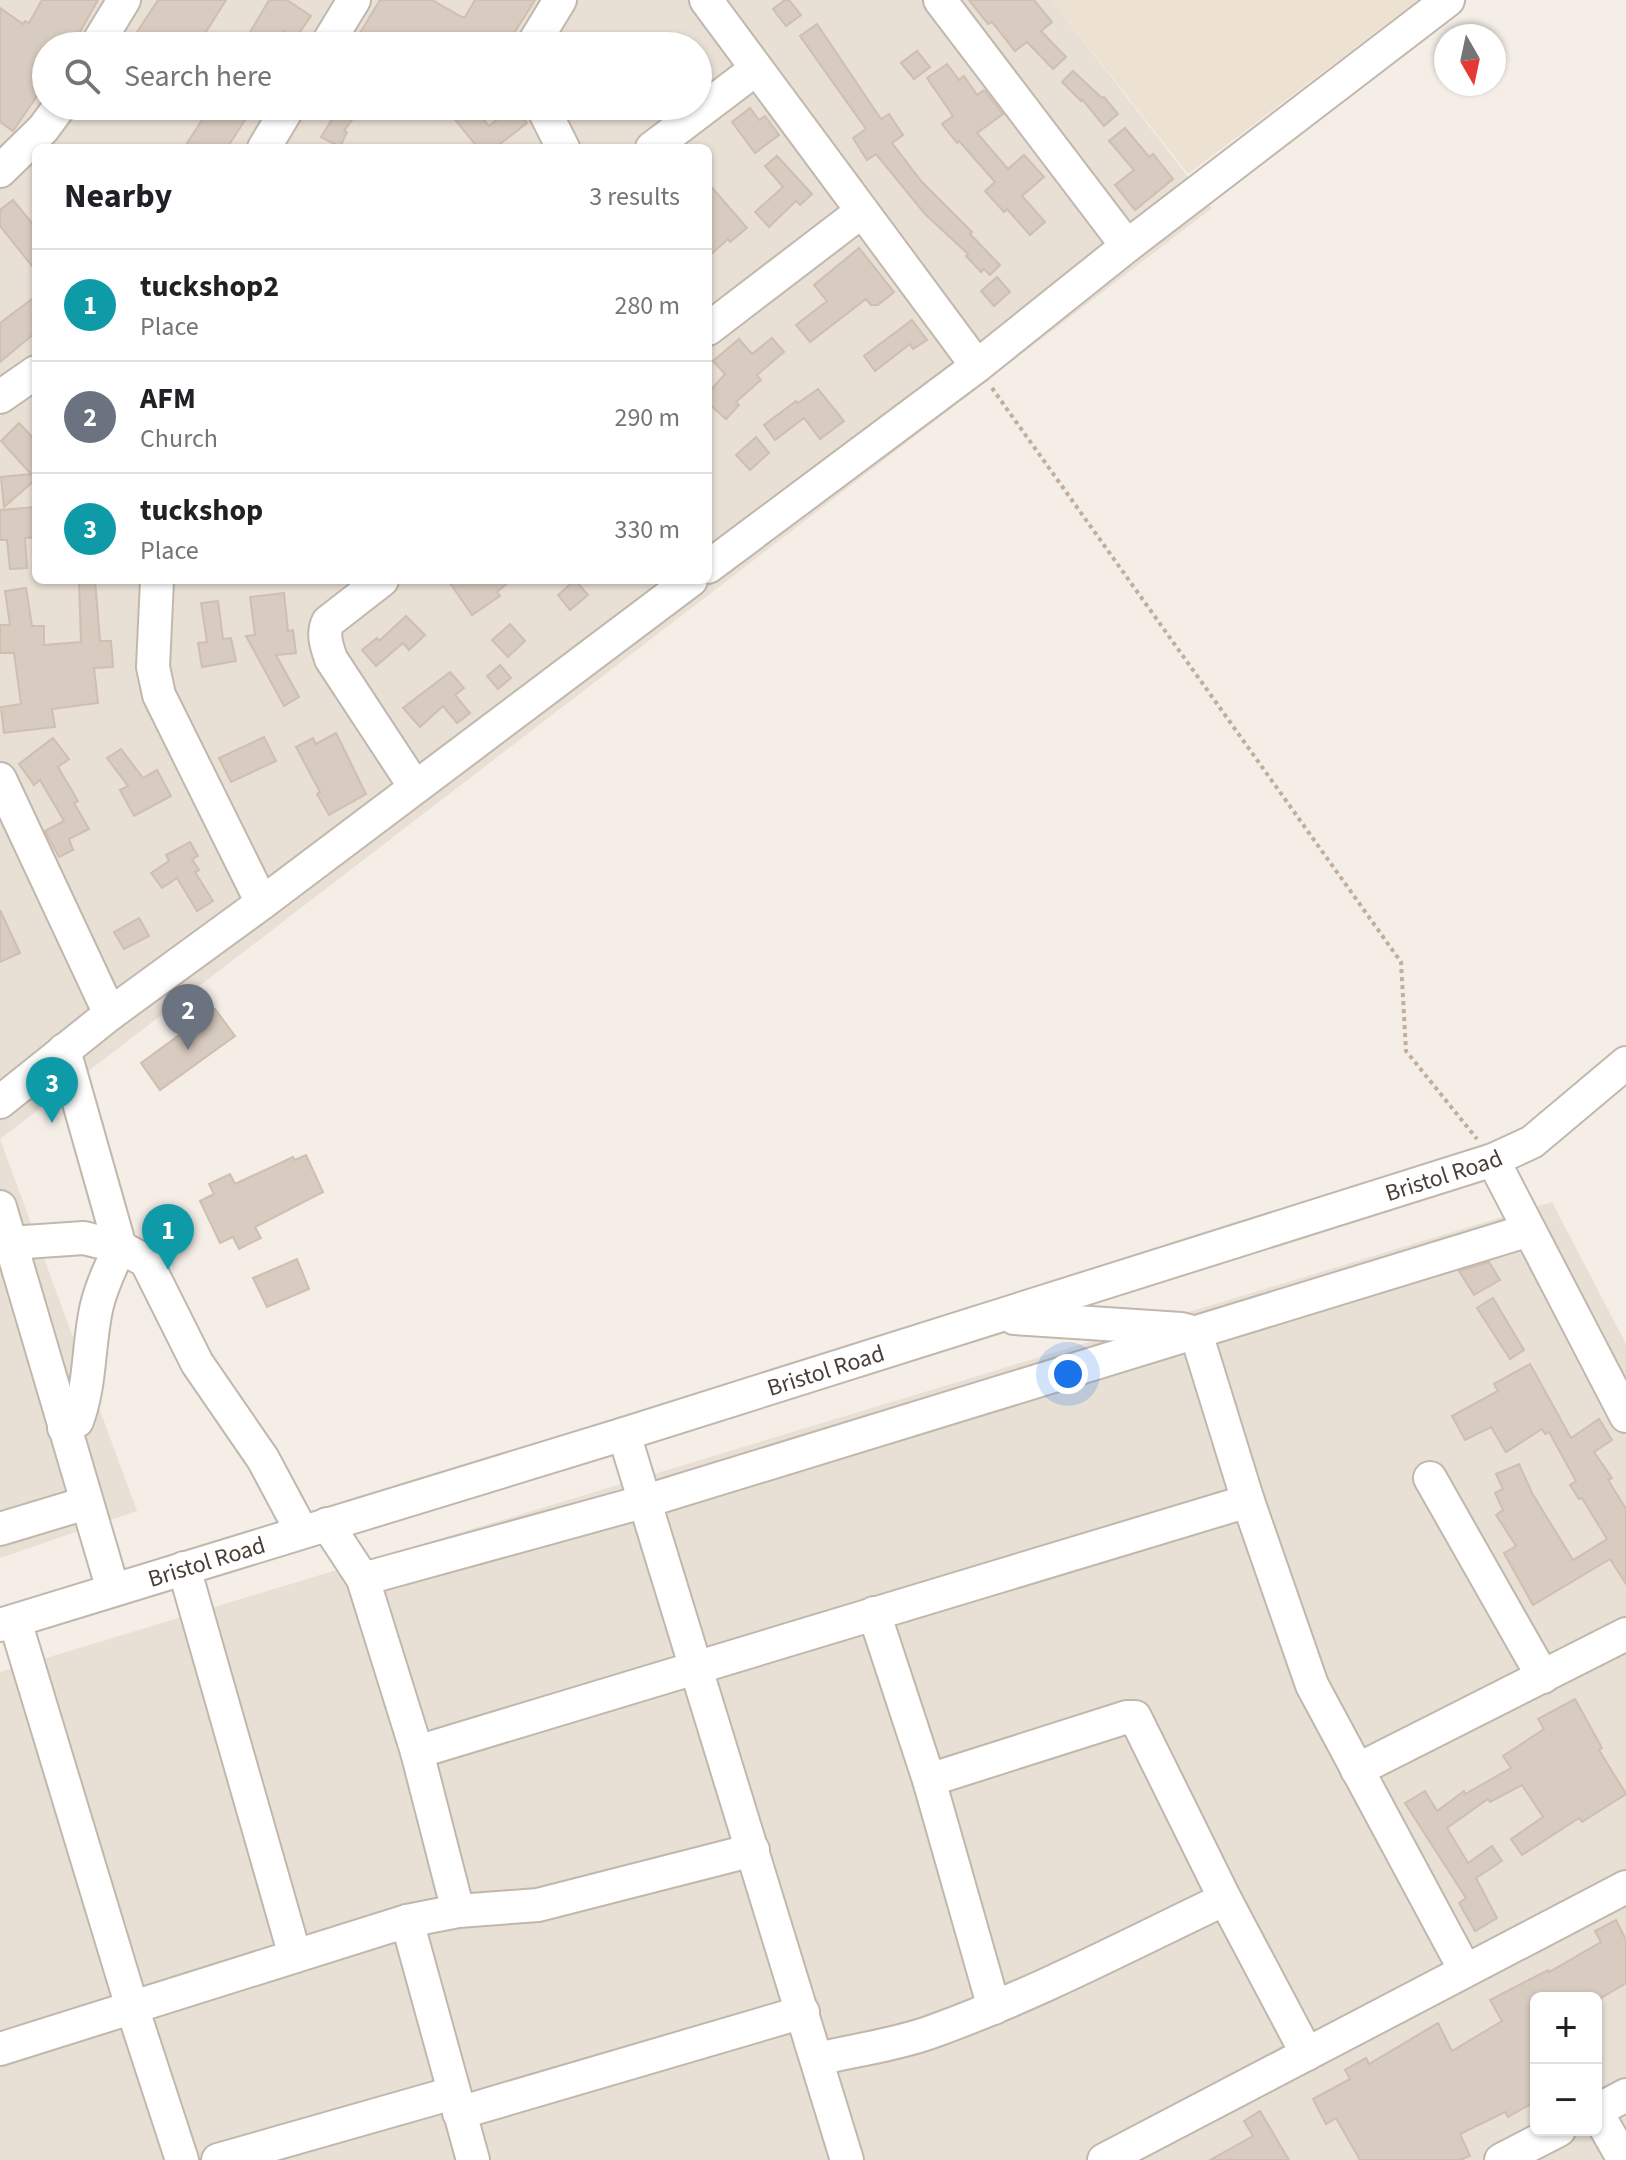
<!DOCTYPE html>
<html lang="en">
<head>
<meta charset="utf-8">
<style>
  body { margin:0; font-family:"Source Sans 3",sans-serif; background:#f2f2f2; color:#202124 }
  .controls { position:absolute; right:24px; bottom:24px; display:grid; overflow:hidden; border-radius:12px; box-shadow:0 2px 6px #0004 }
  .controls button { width:72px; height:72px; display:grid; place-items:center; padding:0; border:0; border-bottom:2px solid #e0e0e0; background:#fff; color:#202124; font:40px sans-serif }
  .compass { position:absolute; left:1434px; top:24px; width:72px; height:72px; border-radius:50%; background:#fff; box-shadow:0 2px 6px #0004; rotate:171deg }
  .you { position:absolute; left:1068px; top:1374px; width:28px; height:28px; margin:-20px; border:6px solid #fff; border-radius:50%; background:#1a73e8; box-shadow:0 0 0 12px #1a73e833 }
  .badge { display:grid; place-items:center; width:52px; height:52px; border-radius:50%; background:#fc1617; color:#fff; font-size:26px; font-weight:700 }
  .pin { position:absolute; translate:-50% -66px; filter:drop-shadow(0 2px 4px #0008) }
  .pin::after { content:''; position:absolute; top:42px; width:28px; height:24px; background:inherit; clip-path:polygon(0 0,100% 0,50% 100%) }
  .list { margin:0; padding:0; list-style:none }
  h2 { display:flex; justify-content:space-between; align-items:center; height:104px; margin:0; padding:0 32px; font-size:34px }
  h2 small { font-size:26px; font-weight:400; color:#757577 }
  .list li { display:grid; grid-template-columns:52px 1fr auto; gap:24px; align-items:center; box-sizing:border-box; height:112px; padding:0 32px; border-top:2px solid #e0e0e0 }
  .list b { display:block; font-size:30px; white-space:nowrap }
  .list p { margin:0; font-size:26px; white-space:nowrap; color:#757577 }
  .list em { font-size:26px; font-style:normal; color:#757577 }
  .icon { flex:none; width:44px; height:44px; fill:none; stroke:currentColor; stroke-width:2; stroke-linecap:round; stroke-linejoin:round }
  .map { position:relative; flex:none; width:1626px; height:2160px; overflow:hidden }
  .search { position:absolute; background:#fff; box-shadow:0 2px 6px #0004; left:32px; top:32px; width:680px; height:88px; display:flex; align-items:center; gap:20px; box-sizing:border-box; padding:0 28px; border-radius:44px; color:#757577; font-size:30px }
  .panel { position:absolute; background:#fff; box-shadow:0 2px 6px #0004; left:32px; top:144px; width:680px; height:440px; border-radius:12px }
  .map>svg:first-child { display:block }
  .residential { fill:#e8dfd5; fill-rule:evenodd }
  .education { fill:#ede1d1 }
  .building { fill:#d8cbbf; stroke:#d0beb0; stroke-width:2 }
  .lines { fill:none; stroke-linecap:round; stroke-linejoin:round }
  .minor-casing { stroke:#c2b7ad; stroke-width:36 }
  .path { stroke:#c1ae9b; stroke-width:4; stroke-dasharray:4 4; stroke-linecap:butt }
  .minor { stroke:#fff; stroke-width:32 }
  .labels { text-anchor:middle; stroke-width:6; stroke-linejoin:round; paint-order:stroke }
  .street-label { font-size:24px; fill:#473e36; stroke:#fff }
</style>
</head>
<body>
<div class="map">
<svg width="1626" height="2160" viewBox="0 0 1626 2160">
  <rect width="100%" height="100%" fill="#f4eee7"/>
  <g class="residential">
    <path d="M 0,0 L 1052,0 L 1212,208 L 0,1139 ZM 46,46 L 698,46 L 698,106 L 46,106 ZM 36,148 L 708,148 L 708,580 L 36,580 Z"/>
    <polygon points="0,1139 137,1511 0,1558"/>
    <path d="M 1552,1202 L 1626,1344 L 1626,2160 L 0,2160 L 0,1672 ZM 1536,1998 L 1596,1998 L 1596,2130 L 1536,2130 Z"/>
  </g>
  <polygon class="education" points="1052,0 1418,0 1188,174"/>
  <g class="building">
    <polygon points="42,0 98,0 72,46 46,46 46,94 44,96 39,93 13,131 0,122 0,8 23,24 25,21 29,23"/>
    <polygon points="158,0 226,0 197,46 128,46"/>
    <polygon points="269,0 287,0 311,16 295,39 283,31 274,46 242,46"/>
    <polygon points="380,0 432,0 462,17 465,17 475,0 535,0 506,46 352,46"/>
    <polygon points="785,0 789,0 801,15 786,26 773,9"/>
    <polygon points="969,0 1034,0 1052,22 1041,31 1066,57 1053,69 1027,42 1015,51 992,22 988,24"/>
    <polygon points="817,24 881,119 889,114 903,135 892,143 922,182 972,232 970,234 1000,265 990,275 984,269 981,272 966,256 968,254 925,214 876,154 867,160 853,138 866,129 800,36"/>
    <polygon points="917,51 930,67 914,79 901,63"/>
    <polygon points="947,64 959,80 964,76 977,95 984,90 1003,114 977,133 1008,169 1024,155 1044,177 1022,196 1045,222 1030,235 1007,209 1004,212 985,191 995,182 959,141 957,143 942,124 953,116 927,78"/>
    <polygon points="1073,71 1102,98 1104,97 1118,114 1104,126 1082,99 1081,101 1062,82"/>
    <polygon points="211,106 254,106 227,148 184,148"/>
    <polygon points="340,106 362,106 344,131 347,132 340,147 321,137"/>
    <polygon points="444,106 472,106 489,126 514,106 527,123 495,148 478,148"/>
    <polygon points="750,108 759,120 765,116 779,135 755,153 732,122"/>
    <polygon points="1125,128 1149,157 1153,154 1173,179 1135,210 1115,185 1134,170 1109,141"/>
    <polygon points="777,156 812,194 800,205 796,201 769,227 755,212 783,187 765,166"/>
    <polygon points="708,183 747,228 730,242 728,239 708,257"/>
    <polygon points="13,200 36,228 36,271 0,226 0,210"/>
    <polygon points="859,248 894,292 878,305 871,305 866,299 810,342 796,325 827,301 814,285"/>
    <polygon points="997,277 1010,292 994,306 981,291"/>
    <polygon points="36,296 36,332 0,362 0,323"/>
    <polygon points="912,320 927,340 913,349 910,344 875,371 864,356"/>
    <polygon points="772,338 784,352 757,375 761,380 736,402 739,405 726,419 708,403 708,393 725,374 713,361 739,339 752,354"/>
    <polygon points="818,389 844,421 820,439 804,418 775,440 764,425 796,401 798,403"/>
    <polygon points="19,423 36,441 36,479 4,507 1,477 31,474 1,441"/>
    <polygon points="756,437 769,453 750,470 736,455"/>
    <polygon points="36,507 36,537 25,538 27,568 10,569 7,540 0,540 0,510"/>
    <polygon points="79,580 95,580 100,641 111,641 113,667 94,668 98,703 52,709 55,727 4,733 1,707 21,704 14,653 0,653 0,625 10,625 5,591 26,588 32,626 44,626 44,645 81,642"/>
    <polygon points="448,580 511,580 497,592 500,596 472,615"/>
    <polygon points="575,580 588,595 570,610 558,595"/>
    <polygon points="284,593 288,631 293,630 296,653 276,655 299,697 284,706 246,636 255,635 250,597"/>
    <polygon points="218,601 223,639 231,638 236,661 202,667 198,643 207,642 201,603"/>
    <polygon points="406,616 425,635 409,650 403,643 376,666 362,650 377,638 379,641"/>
    <polygon points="510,624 525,641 508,657 492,640"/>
    <polygon points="500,665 511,678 498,689 487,676"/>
    <polygon points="450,672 464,688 455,695 470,713 457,723 443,706 420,727 403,708"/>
    <polygon points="336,733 366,794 329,815 317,794 320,792 296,747 313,738 316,744"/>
    <polygon points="264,737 276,761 231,782 219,758"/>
    <polygon points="53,738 69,759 58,767 78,801 74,803 89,829 69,839 73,850 59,857 45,831 64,821 40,780 34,785 19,764"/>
    <polygon points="121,749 143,778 157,770 171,796 134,816 120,790 128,786 107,758"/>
    <polygon points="190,842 198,856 192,859 199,870 195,872 213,901 197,911 177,878 162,888 151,873 169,861 166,855"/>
    <polygon points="0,910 20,953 0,962"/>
    <polygon points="139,918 149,936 124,949 114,932"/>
    <polygon points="215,1009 235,1036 160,1090 141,1063"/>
    <polygon points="306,1155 323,1192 255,1227 261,1238 239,1249 233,1237 220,1243 200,1201 214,1194 209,1184 230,1174 235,1184 293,1157 295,1160"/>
    <polygon points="297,1259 309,1289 267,1307 253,1278"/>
    <polygon points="1489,1262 1500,1280 1474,1295 1459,1271"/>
    <polygon points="1493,1298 1524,1350 1510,1359 1477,1308"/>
    <polygon points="1530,1364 1571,1438 1599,1419 1612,1440 1594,1452 1612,1478 1608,1480 1626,1509 1626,1584 1610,1559 1533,1605 1504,1553 1516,1546 1496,1515 1503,1510 1495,1493 1503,1489 1496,1474 1519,1464 1532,1493 1573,1560 1607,1539 1582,1498 1579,1499 1570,1485 1576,1481 1549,1432 1545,1434 1542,1429 1506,1452 1491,1427 1465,1440 1452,1416 1498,1391 1494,1384"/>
    <polygon points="1575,1699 1602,1748 1599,1750 1626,1794 1582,1822 1579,1818 1522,1855 1511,1839 1543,1817 1522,1785 1490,1802 1488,1799 1447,1828 1468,1863 1492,1846 1502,1861 1476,1878 1497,1918 1475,1931 1459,1903 1466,1898 1405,1803 1425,1791 1437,1811 1464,1791 1465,1794 1511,1768 1503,1756 1544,1729 1538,1719"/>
    <polygon points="1616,1920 1626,1940 1626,1983 1601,1998 1536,1998 1536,2101 1508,2117 1505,2112 1460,2134 1470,2156 1460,2160 1360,2160 1336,2118 1326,2124 1313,2099 1350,2079 1345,2070 1366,2058 1369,2064 1438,2023 1452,2051 1502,2021 1490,2000 1548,1970 1549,1972 1601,1942 1595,1931"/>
    <polygon points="1260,2111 1289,2160 1210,2160 1253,2136 1244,2121"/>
  </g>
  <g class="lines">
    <g class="minor-casing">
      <g id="minor">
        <polyline points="706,0 977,366"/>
        <polyline points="940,0 1127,246"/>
        <polyline points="96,46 124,0"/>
        <polyline points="326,46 354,0"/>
        <polyline points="532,46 560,0"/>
        <polyline points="542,106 563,148"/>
        <polyline points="264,148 289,106"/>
        <polyline points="652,148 756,69"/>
        <polyline points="0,171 43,129 60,106"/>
        <polyline points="708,329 861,212"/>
        <polyline points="0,397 36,372"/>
        <polyline points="708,567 977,366 1127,246 1448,0"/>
        <polyline points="157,580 153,667 159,695 262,903"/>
        <path d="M 382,580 L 328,622 C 322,634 327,647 331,659 L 415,787"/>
        <polyline points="0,779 110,1014"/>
        <polyline points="0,1102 110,1014 262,903 691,580"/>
        <polyline points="1493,1160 1626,1416"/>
        <polyline points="0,1207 113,1590"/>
        <polyline points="10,1243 84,1238 120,1247 146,1261 197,1363 263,1459 302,1532"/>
        <polyline points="1014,1318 1181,1329 1196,1333 1248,1501 1312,1685 1465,1970"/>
        <path d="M 64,1428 L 77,1421 C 91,1384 88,1343 97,1305 C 102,1285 111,1266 120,1247 L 64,1050"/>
        <polyline points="624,1434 847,2160"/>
        <polyline points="1430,1478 1543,1677"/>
        <polyline points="327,1524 363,1579 417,1752 458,1911"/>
        <polyline points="0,1529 86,1503"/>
        <polyline points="184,1568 295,1956"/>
        <polyline points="363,1579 646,1501 1529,1230"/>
        <polyline points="874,1613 929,1780 994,2008"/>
        <polyline points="15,1621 132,2007 182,2160"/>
        <path id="s1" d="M 0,1625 L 624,1434 L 1493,1160 L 1532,1142 L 1626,1063"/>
        <polyline points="417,1752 1248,1501"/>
        <polyline points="1357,1770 1626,1634"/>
        <polyline points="929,1780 1127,1717 1135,1717 1225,1899 1307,2054"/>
        <polyline points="407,1921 473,2160"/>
        <polyline points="0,2049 407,1921 458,1911 538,1905 753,1850"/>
        <path d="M 818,2059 C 855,2050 895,2045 931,2032 C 1032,1996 1128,1945 1225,1899"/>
        <polyline points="1596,2111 1624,2160"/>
        <polyline points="1596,2111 1626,2095"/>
        <polyline points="459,2113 803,2012"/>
        <polyline points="218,2160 453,2093"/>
        <polyline points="1104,2160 1626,1887"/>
        <polyline points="1501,2160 1559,2130"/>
      </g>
    </g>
    <polyline class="path" points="992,388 1401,962 1406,1051 1477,1139"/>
    <use href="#minor" class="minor"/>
  </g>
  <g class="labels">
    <g class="street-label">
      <text dy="8" stroke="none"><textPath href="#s1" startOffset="1512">Bristol Road</textPath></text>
      <text dy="8" stroke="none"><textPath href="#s1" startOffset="864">Bristol Road</textPath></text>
      <text dy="8" stroke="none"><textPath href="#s1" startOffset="216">Bristol Road</textPath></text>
    </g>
  </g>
</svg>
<div class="controls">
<button>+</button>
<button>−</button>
</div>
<svg class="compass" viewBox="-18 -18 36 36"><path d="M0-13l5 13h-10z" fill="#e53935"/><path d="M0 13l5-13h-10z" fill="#757577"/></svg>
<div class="you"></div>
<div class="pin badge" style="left:168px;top:1270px;background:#0f9aa8">1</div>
<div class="pin badge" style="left:188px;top:1050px;background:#6b7280">2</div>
<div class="pin badge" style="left:52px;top:1123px;background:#0f9aa8">3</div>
<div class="search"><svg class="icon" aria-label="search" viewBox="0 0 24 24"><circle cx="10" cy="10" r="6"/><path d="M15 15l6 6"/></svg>Search here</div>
<section class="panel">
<h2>Nearby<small>3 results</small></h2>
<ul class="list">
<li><span class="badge" style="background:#0f9aa8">1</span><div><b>tuckshop2</b><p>Place</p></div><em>280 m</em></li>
<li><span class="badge" style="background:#6b7280">2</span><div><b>AFM</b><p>Church</p></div><em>290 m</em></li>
<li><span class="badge" style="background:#0f9aa8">3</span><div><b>tuckshop</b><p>Place</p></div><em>330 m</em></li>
</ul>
</section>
</div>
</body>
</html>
